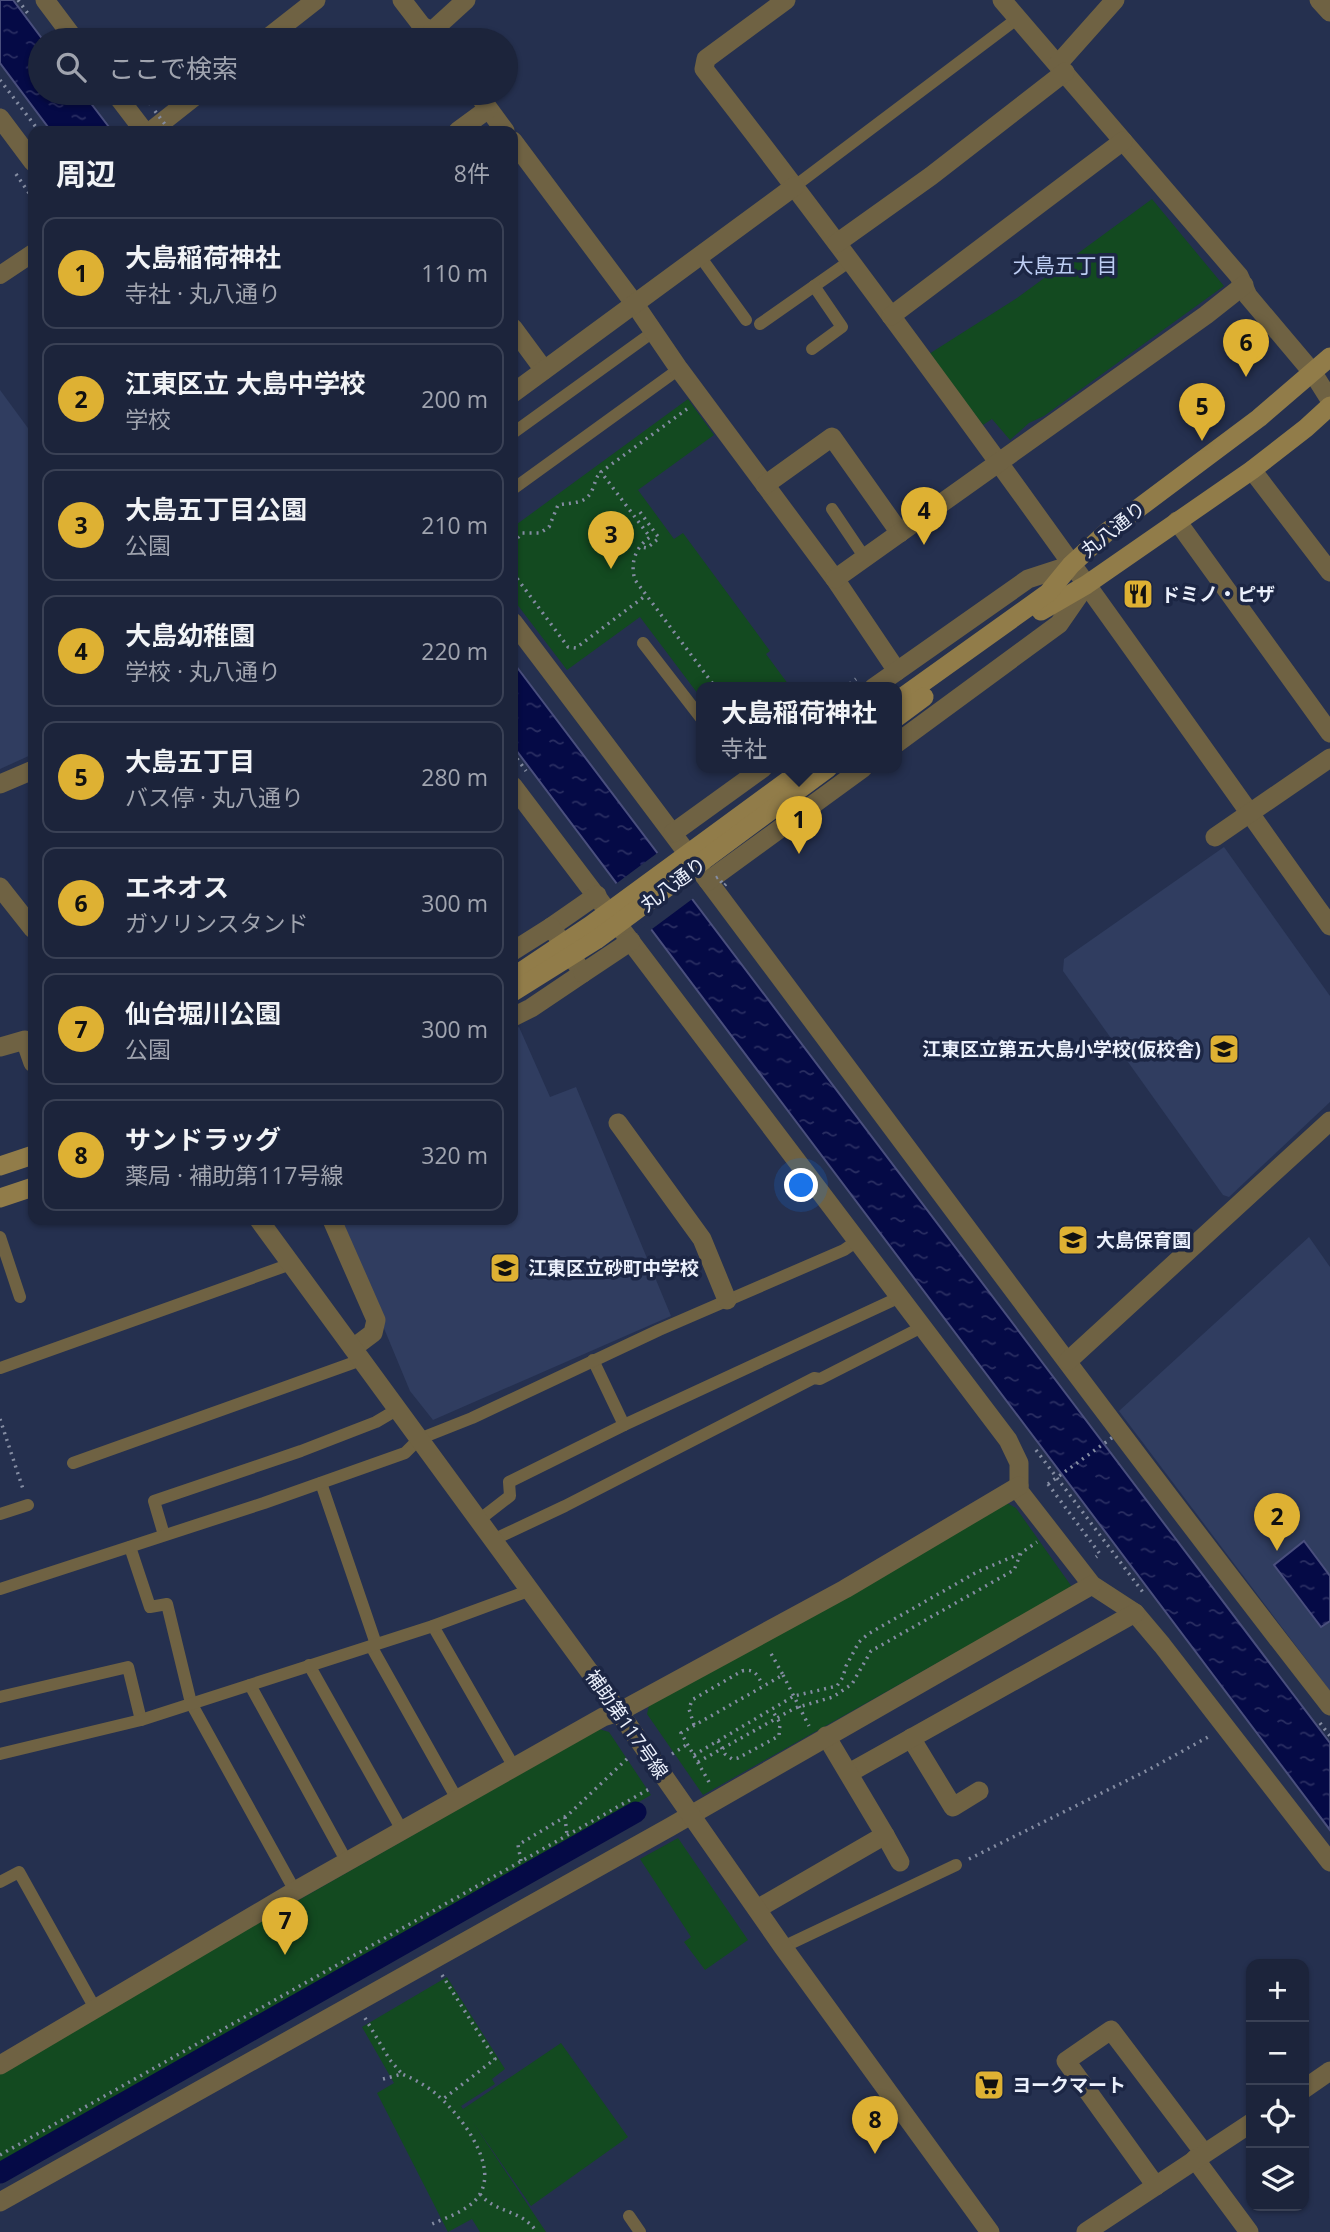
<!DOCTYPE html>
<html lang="ja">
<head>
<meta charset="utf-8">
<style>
  body { margin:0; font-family:"Open Sans","Noto Sans JP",sans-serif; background:#293046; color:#f1f3f6 }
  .controls { position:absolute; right:21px; bottom:21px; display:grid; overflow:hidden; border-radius:14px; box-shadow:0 2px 5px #0004 }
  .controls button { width:63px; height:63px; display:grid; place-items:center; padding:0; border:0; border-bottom:2px solid #3a4155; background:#1c243b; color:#f1f3f6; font:35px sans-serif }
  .you { position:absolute; left:802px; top:1186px; width:24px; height:24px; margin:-18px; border:5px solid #fff; border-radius:50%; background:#1a73e8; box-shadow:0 0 0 10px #1a73e833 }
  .badge { display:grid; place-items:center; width:46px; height:46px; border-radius:50%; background:#deb133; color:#111; font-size:23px; font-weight:700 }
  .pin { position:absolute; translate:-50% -58px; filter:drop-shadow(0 2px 4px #0008) }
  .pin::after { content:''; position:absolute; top:37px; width:24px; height:21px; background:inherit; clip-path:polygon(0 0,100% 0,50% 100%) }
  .popup { position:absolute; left:696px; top:682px; width:206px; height:91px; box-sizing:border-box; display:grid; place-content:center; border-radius:14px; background:#1c243b; filter:drop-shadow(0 2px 5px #0005); font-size:23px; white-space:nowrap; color:#a0a4af }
  .popup b { font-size:26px; color:#f1f3f6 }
  .popup::after { content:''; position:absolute; left:50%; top:100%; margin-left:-14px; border:14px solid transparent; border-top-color:#1c243b }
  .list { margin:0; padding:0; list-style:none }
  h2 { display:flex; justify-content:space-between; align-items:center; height:91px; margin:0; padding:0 28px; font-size:30px }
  h2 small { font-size:23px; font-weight:400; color:#a0a4af }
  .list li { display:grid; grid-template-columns:46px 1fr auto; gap:21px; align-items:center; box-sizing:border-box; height:112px; margin:0 14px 14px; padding:0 14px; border:2px solid #3a4155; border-radius:14px }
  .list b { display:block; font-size:26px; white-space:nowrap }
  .list p { margin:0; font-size:23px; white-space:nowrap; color:#a0a4af }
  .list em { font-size:23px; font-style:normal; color:#a0a4af }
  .icon { flex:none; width:38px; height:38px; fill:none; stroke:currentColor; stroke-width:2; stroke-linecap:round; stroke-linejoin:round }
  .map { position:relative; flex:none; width:1330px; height:2232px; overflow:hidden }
  .search { position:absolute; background:#1c243b; box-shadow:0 2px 5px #0004; left:28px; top:28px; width:490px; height:77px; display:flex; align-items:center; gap:18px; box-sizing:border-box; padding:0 24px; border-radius:38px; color:#a0a4af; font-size:26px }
  .panel { position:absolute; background:#1c243b; box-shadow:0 2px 5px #0004; left:28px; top:126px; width:490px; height:1099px; border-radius:14px }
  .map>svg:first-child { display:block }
  .built { fill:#303d60 }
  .green { fill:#134a20 }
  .water { fill:url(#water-ripples); stroke:#4a4f7d; stroke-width:2 }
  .pier { fill:#25304f }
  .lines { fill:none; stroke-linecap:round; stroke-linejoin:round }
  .canal { stroke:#050a46; stroke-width:21 }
  .path { stroke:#848ca2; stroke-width:3.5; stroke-dasharray:2 5; stroke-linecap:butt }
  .service { stroke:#6f6243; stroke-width:12 }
  .pedestrian { stroke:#6f6243; stroke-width:18 }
  .minor { stroke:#6f6243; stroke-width:19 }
  .tertiary { stroke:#6f6243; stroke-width:19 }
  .secondary { stroke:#917c49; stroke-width:19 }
  .path-bridge { stroke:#848ca2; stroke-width:3.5; stroke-dasharray:2 5; stroke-linecap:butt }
  .secondary-bridge { stroke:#917c49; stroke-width:19 }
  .labels { text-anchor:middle; stroke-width:7; stroke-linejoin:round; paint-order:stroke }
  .street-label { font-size:19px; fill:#ebf0fc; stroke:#1c2644 }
  .poi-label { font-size:19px; font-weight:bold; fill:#ebf0fc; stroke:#1c2644; text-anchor:start }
  .neighbourhood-label { font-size:21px; fill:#bdcdf3; stroke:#1c2644 }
</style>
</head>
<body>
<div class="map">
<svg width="1330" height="2232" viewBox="0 0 1330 2232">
  <defs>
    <pattern id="water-ripples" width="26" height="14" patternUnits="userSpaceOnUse" patternTransform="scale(1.75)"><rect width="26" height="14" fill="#050a46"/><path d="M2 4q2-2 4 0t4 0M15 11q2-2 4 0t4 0" fill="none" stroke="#2a2e62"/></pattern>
  </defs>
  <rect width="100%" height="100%" fill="#25304f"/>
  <g class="built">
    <polygon points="0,390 33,435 33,754 0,769"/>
    <polygon points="1224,847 1330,996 1330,1102 1229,1197 1223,1195 1063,971 1064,959"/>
    <polygon points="519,1027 550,1097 576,1087 671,1316 433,1420 410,1391 339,1220 513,1220 513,1030"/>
    <polygon points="1309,1237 1330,1267 1330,1691 1119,1411"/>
  </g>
  <g class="green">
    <polygon points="1152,199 1224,286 1044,416 1029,423 1010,440 992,419 983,425 929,354 1017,298"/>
    <polygon points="688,399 714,435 638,490 674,539 683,533 770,651 766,654 791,688 701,688 701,698 640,617 567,670 513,599 513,527"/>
    <polygon points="1007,1503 1016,1508 1072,1587 703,1795 647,1714 649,1705"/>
    <polygon points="599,1729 609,1732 651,1795 0,2164 0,2070"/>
    <polygon points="678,1838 748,1940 705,1970 684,1942 691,1937 640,1859"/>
    <polygon points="447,1977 505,2069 492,2079 495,2084 461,2106 463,2109 561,2043 628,2137 531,2206 472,2121 546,2232 480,2232 472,2219 448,2232 377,2093 394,2083 362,2027"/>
  </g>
  <g class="water">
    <polygon points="0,0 13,0 43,40 40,40 40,93 83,93 112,131 51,131 0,63"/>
    <polygon points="513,662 1330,1743 1330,1830 513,746"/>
    <polygon points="1304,1541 1330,1576 1330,1621 1321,1627 1274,1565"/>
  </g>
  <polygon class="pier" points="660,851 695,897 648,932 613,886"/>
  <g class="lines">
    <polyline class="canal" points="0,2173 636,1812"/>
    <g class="path">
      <polyline points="18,0 29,15"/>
      <polyline points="0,80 39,131"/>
      <polyline points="89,93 97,102"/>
      <polyline points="148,104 163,93"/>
      <polyline points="16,174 33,199"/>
      <path d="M 687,409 L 601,472 L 650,537 C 635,548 630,563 635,580 L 716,688"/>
      <polyline points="640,512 659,538 647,548 641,547"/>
      <path d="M 513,543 L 522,533 L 540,533 L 549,527 L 558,505 C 572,502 587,505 593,488 C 596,481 595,478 601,472"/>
      <polyline points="513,573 568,647 576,648 645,596"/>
      <polyline points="844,688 856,679"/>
      <polyline points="513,753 526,771"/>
      <polyline points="0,1419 23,1489"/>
      <polyline points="1036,1450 1145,1595"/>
      <polyline points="1048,1484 1100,1554 1096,1557"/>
      <polyline points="783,1675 809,1726"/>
      <polyline points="1320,1723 1330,1736"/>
      <path d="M 694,1725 L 689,1709 L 692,1700 L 742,1671 C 755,1668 757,1675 763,1685"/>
      <polyline points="718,1741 725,1754 732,1759 738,1758 779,1736 780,1723 772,1710"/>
      <polyline points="672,1754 688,1744"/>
      <polyline points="694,1755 794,1696 837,1686 843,1677 846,1666 859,1642 868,1634 977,1572 1019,1554"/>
      <polyline points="698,1762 795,1708 833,1697 852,1684 871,1651 1014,1570 1021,1553 1037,1542"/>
      <polyline points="709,1782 681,1733 783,1675 769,1650"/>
      <polyline points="565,1817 567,1835"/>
      <polyline points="969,1859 1150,1769 1208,1737"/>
      <polyline points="521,1861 518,1845 568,1815 629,1757"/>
      <polyline points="442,1975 495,2059 442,2100"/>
      <polyline points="365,2018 390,2060 402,2074"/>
      <path d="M 383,2079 L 402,2074 C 414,2079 425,2085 435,2093 C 458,2112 497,2161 481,2192 C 473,2209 448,2217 432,2224"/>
      <polyline points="0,2155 651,1788"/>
      <path d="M 480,2194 C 496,2214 520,2208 537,2232"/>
    </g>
    <g class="service">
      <polyline points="795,186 1018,18"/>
      <polyline points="699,255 746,320"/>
      <polyline points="760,324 850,261"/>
      <polyline points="812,349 842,327 814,286"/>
      <polyline points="513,433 653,332"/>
      <polyline points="513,489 679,369"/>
      <polyline points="832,509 865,558"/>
      <polyline points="643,643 701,718"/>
      <polyline points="0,1237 20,1297"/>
      <polyline points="593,1360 624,1425"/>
      <polyline points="0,1368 291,1264"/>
      <polyline points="73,1463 361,1360"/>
      <polyline points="321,1483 376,1644"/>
      <polyline points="0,1514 28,1505"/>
      <polyline points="479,1520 510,1496 509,1482 624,1425 900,1297"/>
      <polyline points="164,1535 154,1501 301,1451 376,1422 398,1409"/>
      <polyline points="493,1540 565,1506 814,1378 820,1379 922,1327"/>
      <polyline points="130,1547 150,1607 167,1604 191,1703 295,1891"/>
      <polyline points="0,1589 264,1503 405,1453 419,1439 472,1418 659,1330 844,1250 857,1241"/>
      <polyline points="433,1626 514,1767"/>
      <polyline points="371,1646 457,1799"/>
      <polyline points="309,1665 402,1830"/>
      <polyline points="250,1685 347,1862"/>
      <polyline points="0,1697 128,1667 141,1720"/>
      <polyline points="0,1754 141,1720 433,1626 531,1590"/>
      <polyline points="0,1882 19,1872 96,2010"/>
      <polyline points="783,1947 956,1865"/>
      <polyline points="629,2216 640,2232"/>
    </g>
    <polyline class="pedestrian" points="0,275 33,253"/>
    <g class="minor">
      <polyline points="45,0 75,40"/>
      <polyline points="402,0 422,26 432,31 439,40"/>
      <path d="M 786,0 L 706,59 L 704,69 C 921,348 1125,638 1330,926"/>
      <polyline points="1002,0 1239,276 1248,296 1313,373 1330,400"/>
      <polyline points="1319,0 1330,12"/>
      <polyline points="432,31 466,0"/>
      <polyline points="265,40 316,0"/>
      <polyline points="1058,64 1115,0"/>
      <polyline points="115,93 144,131"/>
      <polyline points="477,93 505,131"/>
      <polyline points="0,118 33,162"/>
      <polyline points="151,131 199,93"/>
      <polyline points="458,131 488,109"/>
      <polyline points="513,141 634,303 679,369 835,579 897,671"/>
      <polyline points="837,243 931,176 1065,72"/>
      <polyline points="891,316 1123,141"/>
      <polyline points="513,328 544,370"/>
      <polyline points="513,393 795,186"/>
      <polyline points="1252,470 1330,572"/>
      <polyline points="765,485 832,437 900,533"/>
      <polyline points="1177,521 1330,733"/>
      <polyline points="835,579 1206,315 1244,285"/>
      <path d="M 513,622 C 787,982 1052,1349 1330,1706"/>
      <polyline points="873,688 1028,579 1071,565"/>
      <polyline points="897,743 1059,624 1086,585"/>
      <polyline points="513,786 1008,1440 1019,1463 1019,1491 1092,1585 1135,1613 1162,1645 1330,1862"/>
      <polyline points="673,833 763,768"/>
      <polyline points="1215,837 1330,758"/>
      <polyline points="708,881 863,768"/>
      <polyline points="551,927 597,895"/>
      <polyline points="513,951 551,927 583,973 531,1008 513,1017"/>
      <polyline points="583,973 631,941"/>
      <polyline points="0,1047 25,1040 33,1063"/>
      <polyline points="618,1123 702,1239 727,1300"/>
      <polyline points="332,1220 376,1320 373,1333 353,1348"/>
      <polyline points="1068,1361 1330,1121"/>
      <polyline points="911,1738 953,1807 979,1791"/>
      <polyline points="849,1773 1135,1613"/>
      <polyline points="885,1835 900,1862"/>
      <polyline points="757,1909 885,1835 826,1736"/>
      <polyline points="0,2065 295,1891 603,1717 619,1712 845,1589 1019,1486"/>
      <polyline points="1304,2089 1330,2071"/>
      <polyline points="1195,2159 1249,2232"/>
      <polyline points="1156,2186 1066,2061 1111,2030 1204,2153"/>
      <polyline points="0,2202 670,1827 1092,1585"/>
      <polyline points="1086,2232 1251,2123"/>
    </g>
    <g class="tertiary">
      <polyline points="0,784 33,770"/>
      <polyline points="0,887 33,929"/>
      <polyline points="259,1220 619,1712 783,1947 990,2232"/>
    </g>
    <g class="secondary">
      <polyline points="1041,611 1086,585 1252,470 1306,428 1330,406"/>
      <polyline points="897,701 1048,593 1071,565 1108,531 1259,418 1330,357"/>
      <polyline points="897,717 924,697"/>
      <polyline points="0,1166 33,1155"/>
      <polyline points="0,1198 33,1187"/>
    </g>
    <g class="path-bridge">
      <polyline points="155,111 170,131"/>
      <polyline points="716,878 718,877 724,886 726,884"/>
      <polyline points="1048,1484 1113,1437"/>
    </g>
    <g class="secondary-bridge">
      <polyline points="513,977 591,925 805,768"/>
      <polyline points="513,992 596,940 828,768"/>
    </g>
  </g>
  <defs>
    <g id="restaurant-square" transform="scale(1.575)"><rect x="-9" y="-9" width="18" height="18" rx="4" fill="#deb133" stroke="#1c2644"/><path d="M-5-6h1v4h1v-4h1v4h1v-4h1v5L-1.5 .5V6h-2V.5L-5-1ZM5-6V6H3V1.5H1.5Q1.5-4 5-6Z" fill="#111"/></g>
    <g id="school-square" transform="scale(1.575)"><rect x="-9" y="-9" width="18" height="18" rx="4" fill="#deb133" stroke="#1c2644"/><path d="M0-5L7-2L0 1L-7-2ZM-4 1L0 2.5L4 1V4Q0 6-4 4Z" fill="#111"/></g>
    <g id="supermarket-square" transform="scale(1.575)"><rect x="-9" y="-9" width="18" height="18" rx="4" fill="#deb133" stroke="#1c2644"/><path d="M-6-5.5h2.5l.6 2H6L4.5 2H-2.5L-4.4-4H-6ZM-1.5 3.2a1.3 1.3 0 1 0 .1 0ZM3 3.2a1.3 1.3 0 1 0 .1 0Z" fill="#111"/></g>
  </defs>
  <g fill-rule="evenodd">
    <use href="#restaurant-square" x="1138" y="594"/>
    <use href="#school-square" x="1224" y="1049"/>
    <use href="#school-square" x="1073" y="1240"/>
    <use href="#school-square" x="505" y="1268"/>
    <use href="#supermarket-square" x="989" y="2085"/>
  </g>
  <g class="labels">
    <g class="street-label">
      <text transform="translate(1113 529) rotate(-39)" y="7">丸八通り</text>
      <text transform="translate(673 884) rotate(-37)" y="7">丸八通り</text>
      <text transform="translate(627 1724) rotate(55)" y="7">補助第117号線</text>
    </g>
    <g class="poi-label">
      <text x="1161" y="601">ドミノ・ピザ</text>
      <text x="1201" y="1056" text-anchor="end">江東区立第五大島小学校(仮校舎)</text>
      <text x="1096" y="1247">大島保育園</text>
      <text x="528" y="1275">江東区立砂町中学校</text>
      <text x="1012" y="2092">ヨークマート</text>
    </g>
    <g class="neighbourhood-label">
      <text x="1065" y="273">大島五丁目</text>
    </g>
  </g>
</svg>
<div class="controls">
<button>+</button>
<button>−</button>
<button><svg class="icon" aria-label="locate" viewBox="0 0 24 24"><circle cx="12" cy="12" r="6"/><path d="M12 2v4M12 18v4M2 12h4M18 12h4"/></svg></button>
<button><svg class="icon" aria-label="layers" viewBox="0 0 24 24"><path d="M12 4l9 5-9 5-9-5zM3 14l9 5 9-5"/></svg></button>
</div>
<div class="you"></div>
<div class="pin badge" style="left:799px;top:854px">1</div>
<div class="popup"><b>大島稲荷神社</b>寺社</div>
<div class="pin badge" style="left:1277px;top:1551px">2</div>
<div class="pin badge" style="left:611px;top:569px">3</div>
<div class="pin badge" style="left:924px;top:545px">4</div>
<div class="pin badge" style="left:1202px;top:441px">5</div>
<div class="pin badge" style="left:1246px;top:377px">6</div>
<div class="pin badge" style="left:285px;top:1955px">7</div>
<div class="pin badge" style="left:875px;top:2154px">8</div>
<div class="search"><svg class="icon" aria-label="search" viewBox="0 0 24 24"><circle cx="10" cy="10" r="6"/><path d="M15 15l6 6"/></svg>ここで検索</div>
<section class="panel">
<h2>周辺<small>8件</small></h2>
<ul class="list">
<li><span class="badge">1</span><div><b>大島稲荷神社</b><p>寺社 · 丸八通り</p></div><em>110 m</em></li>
<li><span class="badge">2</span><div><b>江東区立 大島中学校</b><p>学校</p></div><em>200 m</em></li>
<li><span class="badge">3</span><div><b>大島五丁目公園</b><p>公園</p></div><em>210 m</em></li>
<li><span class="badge">4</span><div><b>大島幼稚園</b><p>学校 · 丸八通り</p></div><em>220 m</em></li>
<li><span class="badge">5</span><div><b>大島五丁目</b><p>バス停 · 丸八通り</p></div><em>280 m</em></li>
<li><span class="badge">6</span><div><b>エネオス</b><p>ガソリンスタンド</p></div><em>300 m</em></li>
<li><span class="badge">7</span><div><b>仙台堀川公園</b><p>公園</p></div><em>300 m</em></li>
<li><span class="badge">8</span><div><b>サンドラッグ</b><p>薬局 · 補助第117号線</p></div><em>320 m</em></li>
</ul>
</section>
</div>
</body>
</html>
